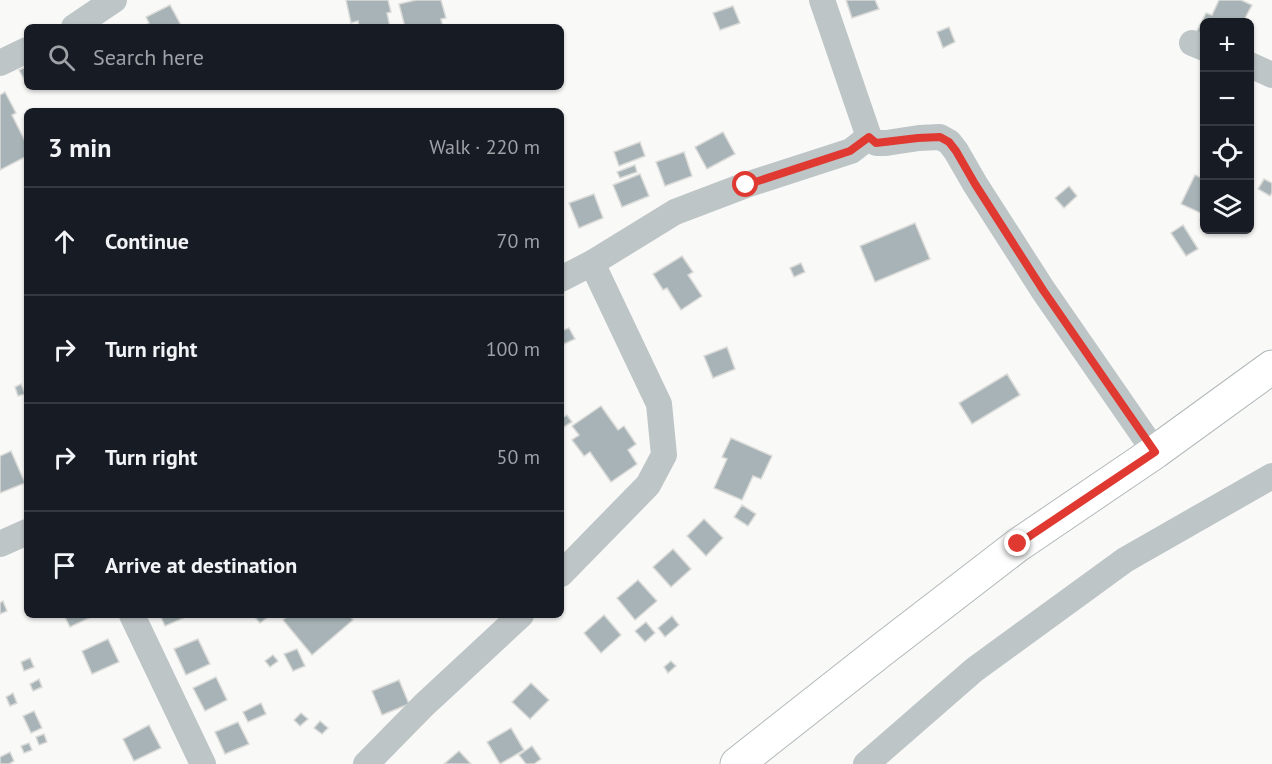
<!DOCTYPE html>
<html lang="en">
<head>
<meta charset="utf-8">
<style>
  body { margin:0; font-family:"PT Sans",sans-serif; background:#242831; color:#f1f3f6 }
  .controls { position:absolute; right:18px; top:18px; display:grid; overflow:hidden; border-radius:9px; box-shadow:0 2px 4px #0004 }
  .controls button { width:54px; height:54px; display:grid; place-items:center; padding:0; border:0; border-bottom:2px solid #363941; background:#171b24; color:#f1f3f6; font:30px sans-serif }
  .stop { position:absolute; width:18px; height:18px; margin:-14px; border:4px solid #e03931; border-radius:50%; background:#fff }
  .stop.end { background:#e03931; border-color:#fff; box-shadow:0 2px 6px #0008 }
  .list { margin:0; padding:0; list-style:none }
  h2 { display:flex; justify-content:space-between; align-items:center; height:78px; margin:0; padding:0 24px; font-size:26px }
  h2 small { font-size:20px; font-weight:400; color:#9ea1a6 }
  .list li { display:grid; grid-template-columns:39px 1fr auto; gap:18px; align-items:center; box-sizing:border-box; height:108px; padding:0 24px; border-top:2px solid #363941 }
  .list b { display:block; font-size:22px; white-space:nowrap }
  .list em { font-size:20px; font-style:normal; color:#9ea1a6 }
  .icon { flex:none; width:33px; height:33px; fill:none; stroke:currentColor; stroke-width:2; stroke-linecap:round; stroke-linejoin:round }
  .map { position:relative; flex:none; width:1272px; height:764px; overflow:hidden }
  .search { position:absolute; background:#171b24; box-shadow:0 2px 4px #0004; left:24px; top:24px; width:540px; height:66px; display:flex; align-items:center; gap:15px; box-sizing:border-box; padding:0 21px; border-radius:9px; color:#9ea1a6; font-size:22px }
  .panel { position:absolute; background:#171b24; box-shadow:0 2px 4px #0004; left:24px; top:108px; width:540px; height:510px; border-radius:9px }
  .map>svg:first-child { display:block }
  .building { fill:#a7b3b6; stroke:#dbdbd9; stroke-width:1.5 }
  .lines { fill:none; stroke-linecap:round; stroke-linejoin:round }
  .major-casing { stroke:#b2b9bb; stroke-width:35 }
  .minor { stroke:#bec5c7; stroke-width:26 }
  .major { stroke:#fff; stroke-width:33 }
  .route { stroke:#e03931; stroke-width:8 }
</style>
</head>
<body>
<div class="map">
<svg width="1272" height="764" viewBox="0 0 1272 764">
  <rect width="100%" height="100%" fill="#f9f9f7"/>
  <g class="building">
    <polygon points="346,0 388,0 391,12 387,13 390,27 359,27 358,21 351,23"/>
    <polygon points="416,0 441,0 446,18 441,19 443,27 405,27 399,4"/>
    <polygon points="846,0 875,0 879,9 852,18"/>
    <polygon points="1219,0 1241,0 1252,5 1243,22 1204,22 1204,37 1196,33 1206,13 1212,15"/>
    <polygon points="170,5 182,27 143,27 149,23 146,17"/>
    <polygon points="733,6 740,23 720,30 713,13"/>
    <polygon points="949,27 955,42 943,48 937,32"/>
    <polygon points="26,67 27,77 24,79 19,70"/>
    <polygon points="5,92 16,113 12,115 27,145 27,156 0,170 0,95"/>
    <polygon points="723,132 735,154 707,169 695,147"/>
    <polygon points="640,142 645,156 619,166 614,152"/>
    <polygon points="684,152 692,176 665,186 656,162"/>
    <polygon points="635,165 637,172 620,178 617,172"/>
    <polygon points="640,174 649,196 622,207 613,185"/>
    <polygon points="1195,175 1204,179 1204,222 1200,220 1203,214 1181,204"/>
    <polygon points="1264,179 1272,183 1272,193 1270,196 1258,189"/>
    <polygon points="1069,186 1077,196 1064,208 1055,198"/>
    <polygon points="594,194 603,218 579,228 569,203"/>
    <polygon points="915,223 930,259 875,282 860,246"/>
    <polygon points="1183,225 1198,249 1186,256 1171,233"/>
    <polygon points="682,256 693,272 688,275 702,296 681,310 667,288 663,290 653,274"/>
    <polygon points="801,263 805,272 794,277 790,268"/>
    <polygon points="569,328 575,339 564,344 561,338 561,331"/>
    <polygon points="727,347 735,369 713,378 704,356"/>
    <polygon points="1007,374 1020,395 972,424 959,403"/>
    <polygon points="21,384 25,394 18,396 15,387"/>
    <polygon points="601,406 618,430 624,426 636,444 628,450 637,464 611,482 590,452 584,456 572,440 579,435 572,426"/>
    <polygon points="567,415 572,422 562,428 561,419"/>
    <polygon points="731,438 772,456 761,479 753,476 742,500 714,488 727,459 722,457"/>
    <polygon points="11,451 25,483 0,493 0,456"/>
    <polygon points="742,505 756,514 748,526 734,517"/>
    <polygon points="704,519 723,538 706,556 687,536"/>
    <polygon points="673,549 691,569 671,587 653,567"/>
    <polygon points="638,580 657,601 635,620 617,598"/>
    <polygon points="3,601 7,611 0,614 0,603"/>
    <polygon points="64,615 95,615 70,627"/>
    <polygon points="160,615 188,615 188,616 165,626"/>
    <polygon points="267,615 268,617 260,623 254,616"/>
    <polygon points="289,615 349,615 353,620 312,655 283,620"/>
    <polygon points="604,615 621,635 601,653 584,633"/>
    <polygon points="672,616 679,625 665,637 658,628"/>
    <polygon points="646,622 655,633 645,642 635,631"/>
    <polygon points="108,639 119,662 92,674 82,651"/>
    <polygon points="198,639 210,664 186,675 174,649"/>
    <polygon points="297,649 305,666 293,671 284,654"/>
    <polygon points="273,655 278,661 270,667 265,661"/>
    <polygon points="30,658 34,667 24,671 21,662"/>
    <polygon points="671,661 676,666 668,673 664,667"/>
    <polygon points="216,677 227,700 205,711 193,688"/>
    <polygon points="39,679 42,687 33,691 30,684"/>
    <polygon points="399,680 409,704 382,715 372,691"/>
    <polygon points="531,683 549,700 530,719 512,702"/>
    <polygon points="13,693 17,703 10,706 6,697"/>
    <polygon points="261,703 266,714 248,722 243,712"/>
    <polygon points="34,711 42,728 31,733 23,716"/>
    <polygon points="301,713 308,719 300,726 294,720"/>
    <polygon points="320,721 328,728 322,734 314,728"/>
    <polygon points="238,722 249,744 225,754 215,732"/>
    <polygon points="149,725 161,748 134,761 123,739"/>
    <polygon points="511,728 524,750 500,764 487,742"/>
    <polygon points="44,734 47,742 39,745 36,737"/>
    <polygon points="29,743 32,750 24,753 21,746"/>
    <polygon points="532,746 541,759 534,764 526,764 519,755"/>
    <polygon points="459,751 471,764 444,764"/>
    <polygon points="10,752 14,761 9,764 0,764 0,757"/>
  </g>
  <g class="lines">
    <g class="major-casing">
      <polyline id="major" points="737,764 883,649 1018,545 1155,452 1272,367"/>
    </g>
    <g class="minor">
      <polyline points="822,0 869,137 876,143 886,143 919,138 940,137 949,142 956,151 975,184 1043,290 1155,452"/>
      <polyline points="74,27 114,0"/>
      <polyline points="1192,43 1204,48"/>
      <polyline points="0,63 27,50"/>
      <polyline points="1250,65 1272,75"/>
      <polyline points="561,279 592,263 675,212 746,185 851,151 869,137"/>
      <polyline points="0,544 27,532"/>
      <polyline points="561,574 648,485 664,455 659,404 592,263"/>
      <polyline points="132,615 203,764"/>
      <polyline points="366,764 424,705 521,615"/>
      <polyline points="866,764 974,670 1125,560 1272,476"/>
    </g>
    <use href="#major" class="major"/>
  </g>
  <g class="lines">
    <polyline class="route" points="746,185 850,151 869,137 876,143 918,138 940,137 949,142 956,151 975,184 1043,290 1155,452 1018,544"/>
  </g>
</svg>
<div class="controls">
<button>+</button>
<button>−</button>
<button><svg class="icon" aria-label="locate" viewBox="0 0 24 24"><circle cx="12" cy="12" r="6"/><path d="M12 2v4M12 18v4M2 12h4M18 12h4"/></svg></button>
<button><svg class="icon" aria-label="layers" viewBox="0 0 24 24"><path d="M12 4l9 5-9 5-9-5zM3 14l9 5 9-5"/></svg></button>
</div>
<div class="stop" style="left:746px;top:185px"></div>
<div class="stop end" style="left:1018px;top:544px"></div>
<div class="search"><svg class="icon" aria-label="search" viewBox="0 0 24 24"><circle cx="10" cy="10" r="6"/><path d="M15 15l6 6"/></svg>Search here</div>
<section class="panel">
<h2>3 min<small>Walk · 220 m</small></h2>
<ul class="list">
<li><svg class="icon" aria-label="ahead" viewBox="0 0 24 24"><path d="M12 20V5M6 11l6-6 6 6"/></svg><div><b>Continue</b></div><em>70 m</em></li>
<li><svg class="icon" aria-label="right" viewBox="0 0 24 24"><path d="M7 20v-9h11M14 6l5 5-5 5"/></svg><div><b>Turn right</b></div><em>100 m</em></li>
<li><svg class="icon" aria-label="right" viewBox="0 0 24 24"><path d="M7 20v-9h11M14 6l5 5-5 5"/></svg><div><b>Turn right</b></div><em>50 m</em></li>
<li><svg class="icon" aria-label="arrive" viewBox="0 0 24 24"><path d="M6 21V4h12l-3 4 3 4H6"/></svg><div><b>Arrive at destination</b></div></li>
</ul>
</section>
</div>
</body>
</html>
